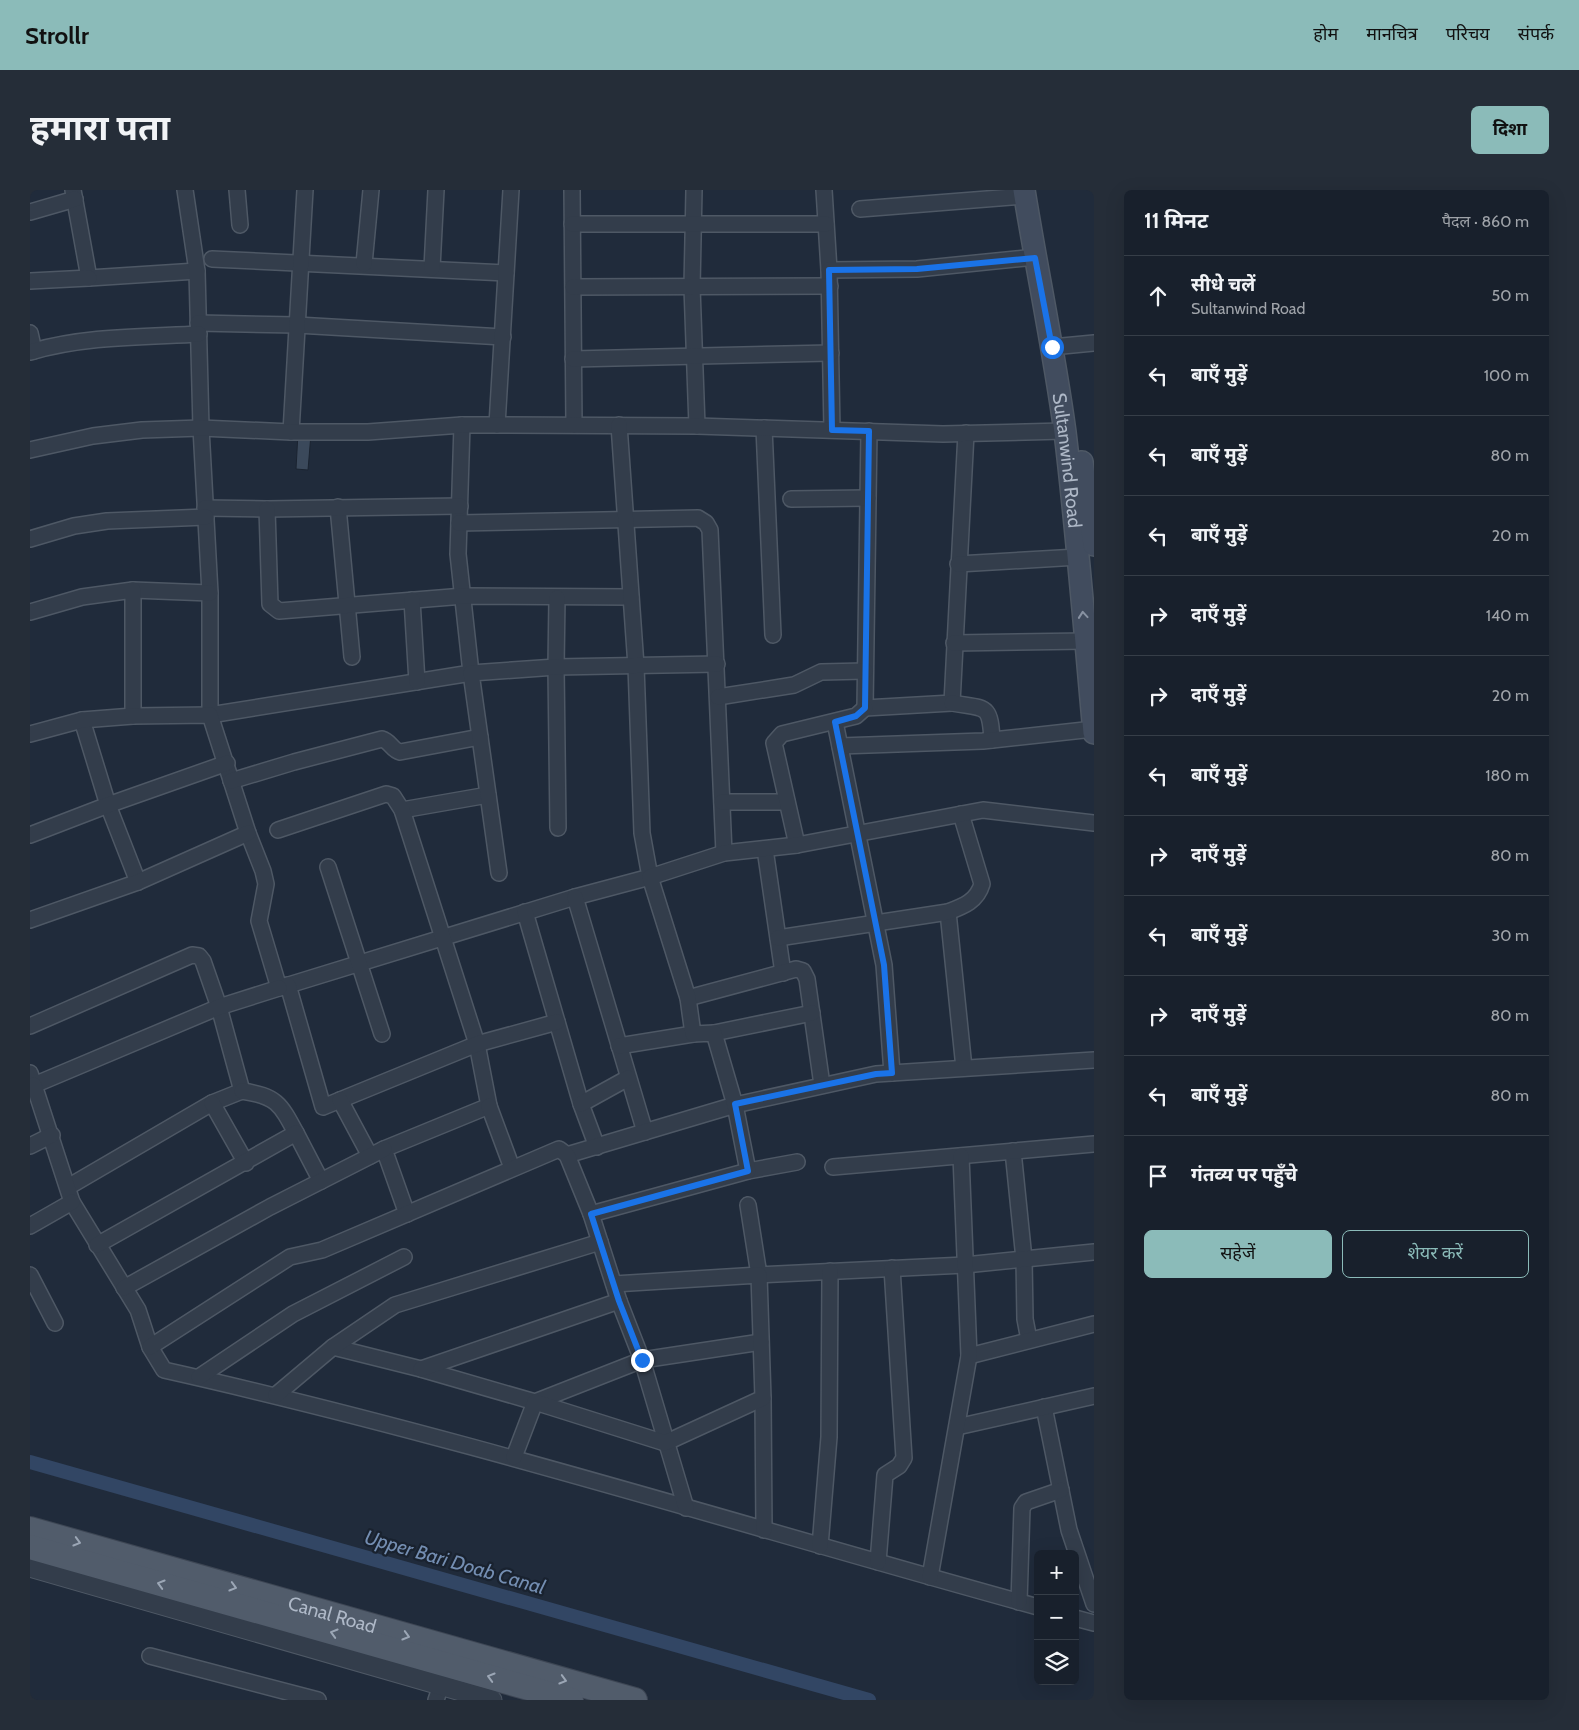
<!DOCTYPE html>
<html lang="hi">
<head>
<meta charset="utf-8">
<style>
  body { margin:0; font-family:Cabin,"Noto Sans Devanagari",sans-serif; background:#252d38; color:#f1f3f6 }
  .controls { position:absolute; right:15px; bottom:15px; display:grid; overflow:hidden; border-radius:8px; box-shadow:0 5px 20px #0002 }
  .controls button { width:45px; height:45px; display:grid; place-items:center; padding:0; border:0; border-bottom:1px solid #363e48; background:#18202c; color:#f1f3f6; font:25px sans-serif }
  .stop { position:absolute; width:15px; height:15px; margin:-11px; border:4px solid #1a73e8; border-radius:50%; background:#fff }
  .stop.end { background:#1a73e8; border-color:#fff; box-shadow:0 1px 5px #0008 }
  .list { margin:0; padding:0; list-style:none }
  h2 { display:flex; justify-content:space-between; align-items:center; height:65px; margin:0; padding:0 20px; font-size:21px }
  h2 small { font-size:16px; font-weight:400; color:#9fa3a9 }
  .list li { display:grid; grid-template-columns:32px 1fr auto; gap:15px; align-items:center; box-sizing:border-box; height:80px; padding:0 20px; border-top:1px solid #363e48 }
  .list b { display:block; font-size:19px; white-space:nowrap }
  .list p { margin:0; font-size:16px; white-space:nowrap; color:#9fa3a9 }
  .list em { font-size:16px; font-style:normal; color:#9fa3a9 }
  .actions { display:flex; gap:10px; padding:15px 20px }
  .actions a { flex:1; padding:11px 0; border:1px solid #8bbbb9; border-radius:8px; text-align:center; font-size:18px; color:#8bbbb9 }
  .actions .main { background:#8bbbb9; color:#111 }
  .icon { flex:none; width:28px; height:28px; fill:none; stroke:currentColor; stroke-width:2; stroke-linecap:round; stroke-linejoin:round }
  .map { position:relative; flex:none; width:1064px; height:1510px; overflow:hidden; border-radius:8px }
  header { display:flex; align-items:center; gap:30px; box-sizing:border-box; height:70px; padding:0 25px; background:#8bbbb9; color:#111 }
  header strong { font-size:24px }
  nav { display:flex; gap:28px; margin-inline-start:auto; font-size:18px }
  .intro { display:flex; align-items:center; justify-content:space-between; box-sizing:border-box; height:120px; padding:0 30px }
  h1 { margin:0; font-size:35px }
  .button { padding:12px 22px; border-radius:8px; background:#8bbbb9; color:#111; font-size:18px; font-weight:700 }
  main { display:flex; gap:30px; padding:0 30px }
  aside { flex:1; background:#18202c; border-radius:8px; box-shadow:0 5px 20px #0002 }
  .map>svg:first-child { display:block }
  .lines { fill:none; stroke-linecap:round; stroke-linejoin:round }
  .canal { stroke:#324664; stroke-width:14 }
  .building { fill:#3b495b; stroke:#1b2431 }
  .minor-casing { stroke:#4e5865; stroke-width:18 }
  .tertiary-casing { stroke:#4e5865; stroke-width:21 }
  .secondary-casing { stroke:#4e5865; stroke-width:24 }
  .primary-casing { stroke:#3d4654; stroke-width:26 }
  .minor { stroke:#333d4b; stroke-width:15 }
  .tertiary { stroke:#333d4b; stroke-width:19 }
  .secondary { stroke:#414c5e; stroke-width:21 }
  .primary { stroke:#515c6b; stroke-width:24 }
  .oneway { stroke:#8892a2 }
  .oneway2 { stroke:#9ba6b5 }
  .route { stroke:#1a73e8; stroke-width:6 }
  .labels { text-anchor:middle; stroke-width:4.5; stroke-linejoin:round; paint-order:stroke }
  .street-label { font-size:19px; fill:#aeb8c7; stroke:#19222f }
  .water-label { font-size:20px; font-style:italic; fill:#748eb2; stroke:#19222f }
</style>
</head>
<body>
<header>
<strong>Strollr</strong>
<nav><a>होम</a><a>मानचित्र</a><a>परिचय</a><a>संपर्क</a></nav>
</header>
<div class="intro"><h1>हमारा पता</h1><a class="button">दिशा</a></div>
<main>
<div class="map">
<svg width="1064" height="1510" viewBox="0 0 1064 1510">
  <rect width="100%" height="100%" fill="#202b3b"/>
  <g class="lines">
    <polyline class="canal" points="0,1272 839,1510"/>
  </g>
  <polygon class="building" points="268,243 281,244 278,280 266,279"/>
  <g class="lines">
    <g class="minor-casing">
      <g id="minor">
        <polyline points="43,0 59,88 167,81"/>
        <polyline points="155,0 167,81 171,238 180,403 180,525 441,483 428,364 432,235"/>
        <polyline points="207,0 210,35"/>
        <polyline points="542,0 544,235"/>
        <polyline points="664,0 662,97 667,236"/>
        <polyline points="794,0 799,80 802,240"/>
        <polyline points="830,19 995,6"/>
        <polyline points="0,22 45,9"/>
        <polyline points="542,34 796,34"/>
        <polyline points="182,69 476,83"/>
        <polyline points="334,74 341,0"/>
        <polyline points="402,78 406,0"/>
        <polyline points="799,80 887,79 1005,67"/>
        <polyline points="0,91 59,88"/>
        <polyline points="543,97 800,96"/>
        <polyline points="168,133 267,135 473,147"/>
        <polyline points="0,143 4,161"/>
        <polyline points="1022,157 1064,153"/>
        <path d="M 0,162 C 54,146 112,147 169,144"/>
        <polyline points="543,169 801,163"/>
        <polyline points="467,235 481,0"/>
        <polyline points="734,238 743,445"/>
        <polyline points="839,241 835,518 922,513 936,243"/>
        <polyline points="261,242 275,0"/>
        <polyline points="0,260 63,246 112,240 171,238 261,242 338,242 432,235 467,235 667,236 913,244 1034,241"/>
        <polyline points="761,309 838,308"/>
        <polyline points="308,317 322,467"/>
        <polyline points="175,318 237,319 430,316"/>
        <polyline points="237,319 240,414 249,421 434,406 601,407"/>
        <polyline points="429,333 668,328 676,333 680,340 694,663"/>
        <polyline points="0,349 44,336 77,331 176,327"/>
        <polyline points="928,374 1048,367"/>
        <polyline points="103,400 180,403"/>
        <polyline points="527,408 526,477 528,638"/>
        <polyline points="382,410 387,492"/>
        <polyline points="0,422 52,407 103,400 103,526"/>
        <polyline points="924,453 1056,451"/>
        <polyline points="688,507 764,495 791,482 835,481"/>
        <path d="M 922,513 C 956,519 960,513 962,550"/>
        <polyline points="52,530 78,615 108,692"/>
        <polyline points="805,532 854,775 862,883"/>
        <polyline points="0,544 52,530 103,526 180,525 218,643 233,681 236,694 229,731 249,798 545,707 620,687 612,643 606,476 589,235"/>
        <polyline points="810,556 953,551 1064,539"/>
        <path d="M 201,591 L 264,572 L 352,549 C 360,551 362,560 370,562 L 450,547"/>
        <polyline points="692,612 757,612"/>
        <polyline points="372,620 458,605"/>
        <polyline points="248,640 356,604 363,606 372,620 447,854 459,916 354,959 377,1024"/>
        <polyline points="0,645 78,615 197,573"/>
        <polyline points="767,655 744,553 752,544 826,526 835,518"/>
        <polyline points="735,659 753,783"/>
        <polyline points="298,677 352,844"/>
        <polyline points="469,683 441,483 526,477 687,474"/>
        <polyline points="545,707 615,942"/>
        <polyline points="495,722 551,914 567,957"/>
        <polyline points="918,722 934,878"/>
        <polyline points="0,730 108,692 218,643"/>
        <path d="M 748,748 L 918,722 C 934,716 947,711 952,694 L 931,624"/>
        <polyline points="258,795 293,917 447,854 527,832"/>
        <polyline points="658,808 766,779 773,781 777,789 792,895"/>
        <polyline points="0,836 162,765 169,766 173,771 189,817 212,901 182,913 38,997"/>
        <polyline points="684,843 782,823"/>
        <polyline points="589,856 663,844"/>
        <polyline points="0,883 4,895 189,817 249,798"/>
        <path d="M 0,897 L 4,895 L 42,1012 L 108,1120 L 120,1157 L 134,1180 C 429,1246 717,1337 1008,1417"/>
        <path d="M 212,901 C 246,906 250,913 266,943"/>
        <polyline points="310,910 340,966"/>
        <polyline points="182,913 216,973"/>
        <polyline points="551,914 598,888"/>
        <polyline points="459,916 482,978"/>
        <polyline points="0,956 22,945"/>
        <polyline points="983,961 994,1069 995,1129 999,1150"/>
        <polyline points="537,965 705,915 846,884 1064,870"/>
        <polyline points="803,977 1064,954"/>
        <polyline points="718,981 767,972"/>
        <polyline points="718,1015 729,1085 935,1075 1064,1062"/>
        <polyline points="561,1024 718,981 705,915 684,843 663,844 658,808 620,687 694,663 767,655 953,620 1064,633"/>
        <polyline points="0,1036 42,1012"/>
        <polyline points="67,1055 266,943 291,991"/>
        <polyline points="0,1085 25,1133"/>
        <polyline points="94,1098 240,1017 354,959"/>
        <polyline points="120,1157 260,1067 292,1060 529,959 537,965 561,1024 589,1111 612,1170 656,1318"/>
        <polyline points="303,1157 391,1179 505,1212 612,1170 731,1152"/>
        <polyline points="939,1166 1064,1134"/>
        <polyline points="391,1179 589,1111"/>
        <polyline points="169,1187 263,1124 374,1067"/>
        <polyline points="246,1205 303,1157 365,1115 570,1052"/>
        <polyline points="733,1208 734,1340"/>
        <polyline points="1014,1217 1039,1340 1064,1414"/>
        <polyline points="927,1237 1064,1206"/>
        <polyline points="484,1267 505,1212 635,1253 733,1208 729,1085 584,1094"/>
        <polyline points="790,1356 799,1247 800,1081"/>
        <polyline points="848,1372 855,1285 869,1276 874,1268 862,1078"/>
        <polyline points="900,1387 939,1166 931,966"/>
        <polyline points="989,1412 992,1318 996,1312 1031,1300"/>
        <polyline points="1045,1428 1064,1433"/>
        <polyline points="120,1466 288,1510"/>
        <polyline points="406,1510 414,1486"/>
      </g>
    </g>
    <g class="tertiary-casing">
      <polyline id="tertiary" points="0,1377 462,1510"/>
    </g>
    <g class="secondary-casing">
      <g id="secondary">
        <path id="s1" d="M 994,0 C 1007,81 1024,161 1035,242 C 1047,342 1055,443 1064,543"/>
        <polyline points="1052,272 1064,355"/>
      </g>
    </g>
    <g class="primary-casing">
      <g id="primary">
        <path id="s2" d="M 0,1339 L 605,1510"/>
        <polyline points="0,1357 541,1510"/>
      </g>
    </g>
    <use href="#minor" class="minor"/>
    <use href="#tertiary" class="tertiary"/>
    <use href="#secondary" class="secondary"/>
    <use href="#primary" class="primary"/>
  </g>
  <defs><path id="oneway-chevron" d="M-2-3.5L2.5 0L-2 3.5" fill="none" stroke-width="1.6" stroke-linecap="round" stroke-linejoin="round" transform="scale(1.25)"/></defs>
  <use class="oneway" href="#oneway-chevron" transform="translate(1053 425) rotate(-95)"/>
  <g class="oneway2">
    <use href="#oneway-chevron" transform="translate(47 1352) rotate(16)"/>
    <use href="#oneway-chevron" transform="translate(131 1394) rotate(-164)"/>
    <use href="#oneway-chevron" transform="translate(203 1397) rotate(16)"/>
    <use href="#oneway-chevron" transform="translate(304 1443) rotate(-164)"/>
    <use href="#oneway-chevron" transform="translate(376 1446) rotate(16)"/>
    <use href="#oneway-chevron" transform="translate(461 1487) rotate(-164)"/>
    <use href="#oneway-chevron" transform="translate(533 1490) rotate(16)"/>
  </g>
  <g class="lines">
    <polyline class="route" points="612,1170 589,1111 561,1024 718,981 705,914 846,884 862,883 854,775 805,532 826,526 835,518 839,241 802,240 799,80 887,79 1005,68 1022,157"/>
  </g>
  <g class="labels">
    <g class="street-label">
      <text dy="7" stroke="none"><textPath href="#s1" startOffset="274">Sultanwind Road</textPath></text>
      <text dy="7" stroke="none"><textPath href="#s2" startOffset="314">Canal Road</textPath></text>
    </g>
    <g class="water-label">
      <text transform="translate(425 1372) rotate(16)" y="7">Upper Bari Doab Canal</text>
    </g>
  </g>
</svg>
<div class="controls">
<button>+</button>
<button>−</button>
<button><svg class="icon" aria-label="layers" viewBox="0 0 24 24"><path d="M12 4l9 5-9 5-9-5zM3 14l9 5 9-5"/></svg></button>
</div>
<div class="stop" style="left:1022px;top:157px"></div>
<div class="stop end" style="left:612px;top:1170px"></div>
</div>
<aside>
<h2>11 मिनट<small>पैदल · 860 m</small></h2>
<ul class="list">
<li><svg class="icon" aria-label="ahead" viewBox="0 0 24 24"><path d="M12 20V5M6 11l6-6 6 6"/></svg><div><b>सीधे चलें</b><p>Sultanwind Road</p></div><em>50 m</em></li>
<li><svg class="icon" aria-label="left" viewBox="0 0 24 24"><path d="M17 20v-9H6M10 6l-5 5 5 5"/></svg><div><b>बाएँ मुड़ें</b></div><em>100 m</em></li>
<li><svg class="icon" aria-label="left" viewBox="0 0 24 24"><path d="M17 20v-9H6M10 6l-5 5 5 5"/></svg><div><b>बाएँ मुड़ें</b></div><em>80 m</em></li>
<li><svg class="icon" aria-label="left" viewBox="0 0 24 24"><path d="M17 20v-9H6M10 6l-5 5 5 5"/></svg><div><b>बाएँ मुड़ें</b></div><em>20 m</em></li>
<li><svg class="icon" aria-label="right" viewBox="0 0 24 24"><path d="M7 20v-9h11M14 6l5 5-5 5"/></svg><div><b>दाएँ मुड़ें</b></div><em>140 m</em></li>
<li><svg class="icon" aria-label="right" viewBox="0 0 24 24"><path d="M7 20v-9h11M14 6l5 5-5 5"/></svg><div><b>दाएँ मुड़ें</b></div><em>20 m</em></li>
<li><svg class="icon" aria-label="left" viewBox="0 0 24 24"><path d="M17 20v-9H6M10 6l-5 5 5 5"/></svg><div><b>बाएँ मुड़ें</b></div><em>180 m</em></li>
<li><svg class="icon" aria-label="right" viewBox="0 0 24 24"><path d="M7 20v-9h11M14 6l5 5-5 5"/></svg><div><b>दाएँ मुड़ें</b></div><em>80 m</em></li>
<li><svg class="icon" aria-label="left" viewBox="0 0 24 24"><path d="M17 20v-9H6M10 6l-5 5 5 5"/></svg><div><b>बाएँ मुड़ें</b></div><em>30 m</em></li>
<li><svg class="icon" aria-label="right" viewBox="0 0 24 24"><path d="M7 20v-9h11M14 6l5 5-5 5"/></svg><div><b>दाएँ मुड़ें</b></div><em>80 m</em></li>
<li><svg class="icon" aria-label="left" viewBox="0 0 24 24"><path d="M17 20v-9H6M10 6l-5 5 5 5"/></svg><div><b>बाएँ मुड़ें</b></div><em>80 m</em></li>
<li><svg class="icon" aria-label="arrive" viewBox="0 0 24 24"><path d="M6 21V4h12l-3 4 3 4H6"/></svg><div><b>गंतव्य पर पहुँचे</b></div></li>
</ul>
<div class="actions"><a class="main">सहेजें</a><a>शेयर करें</a></div>
</aside>
</main>
</body>
</html>
